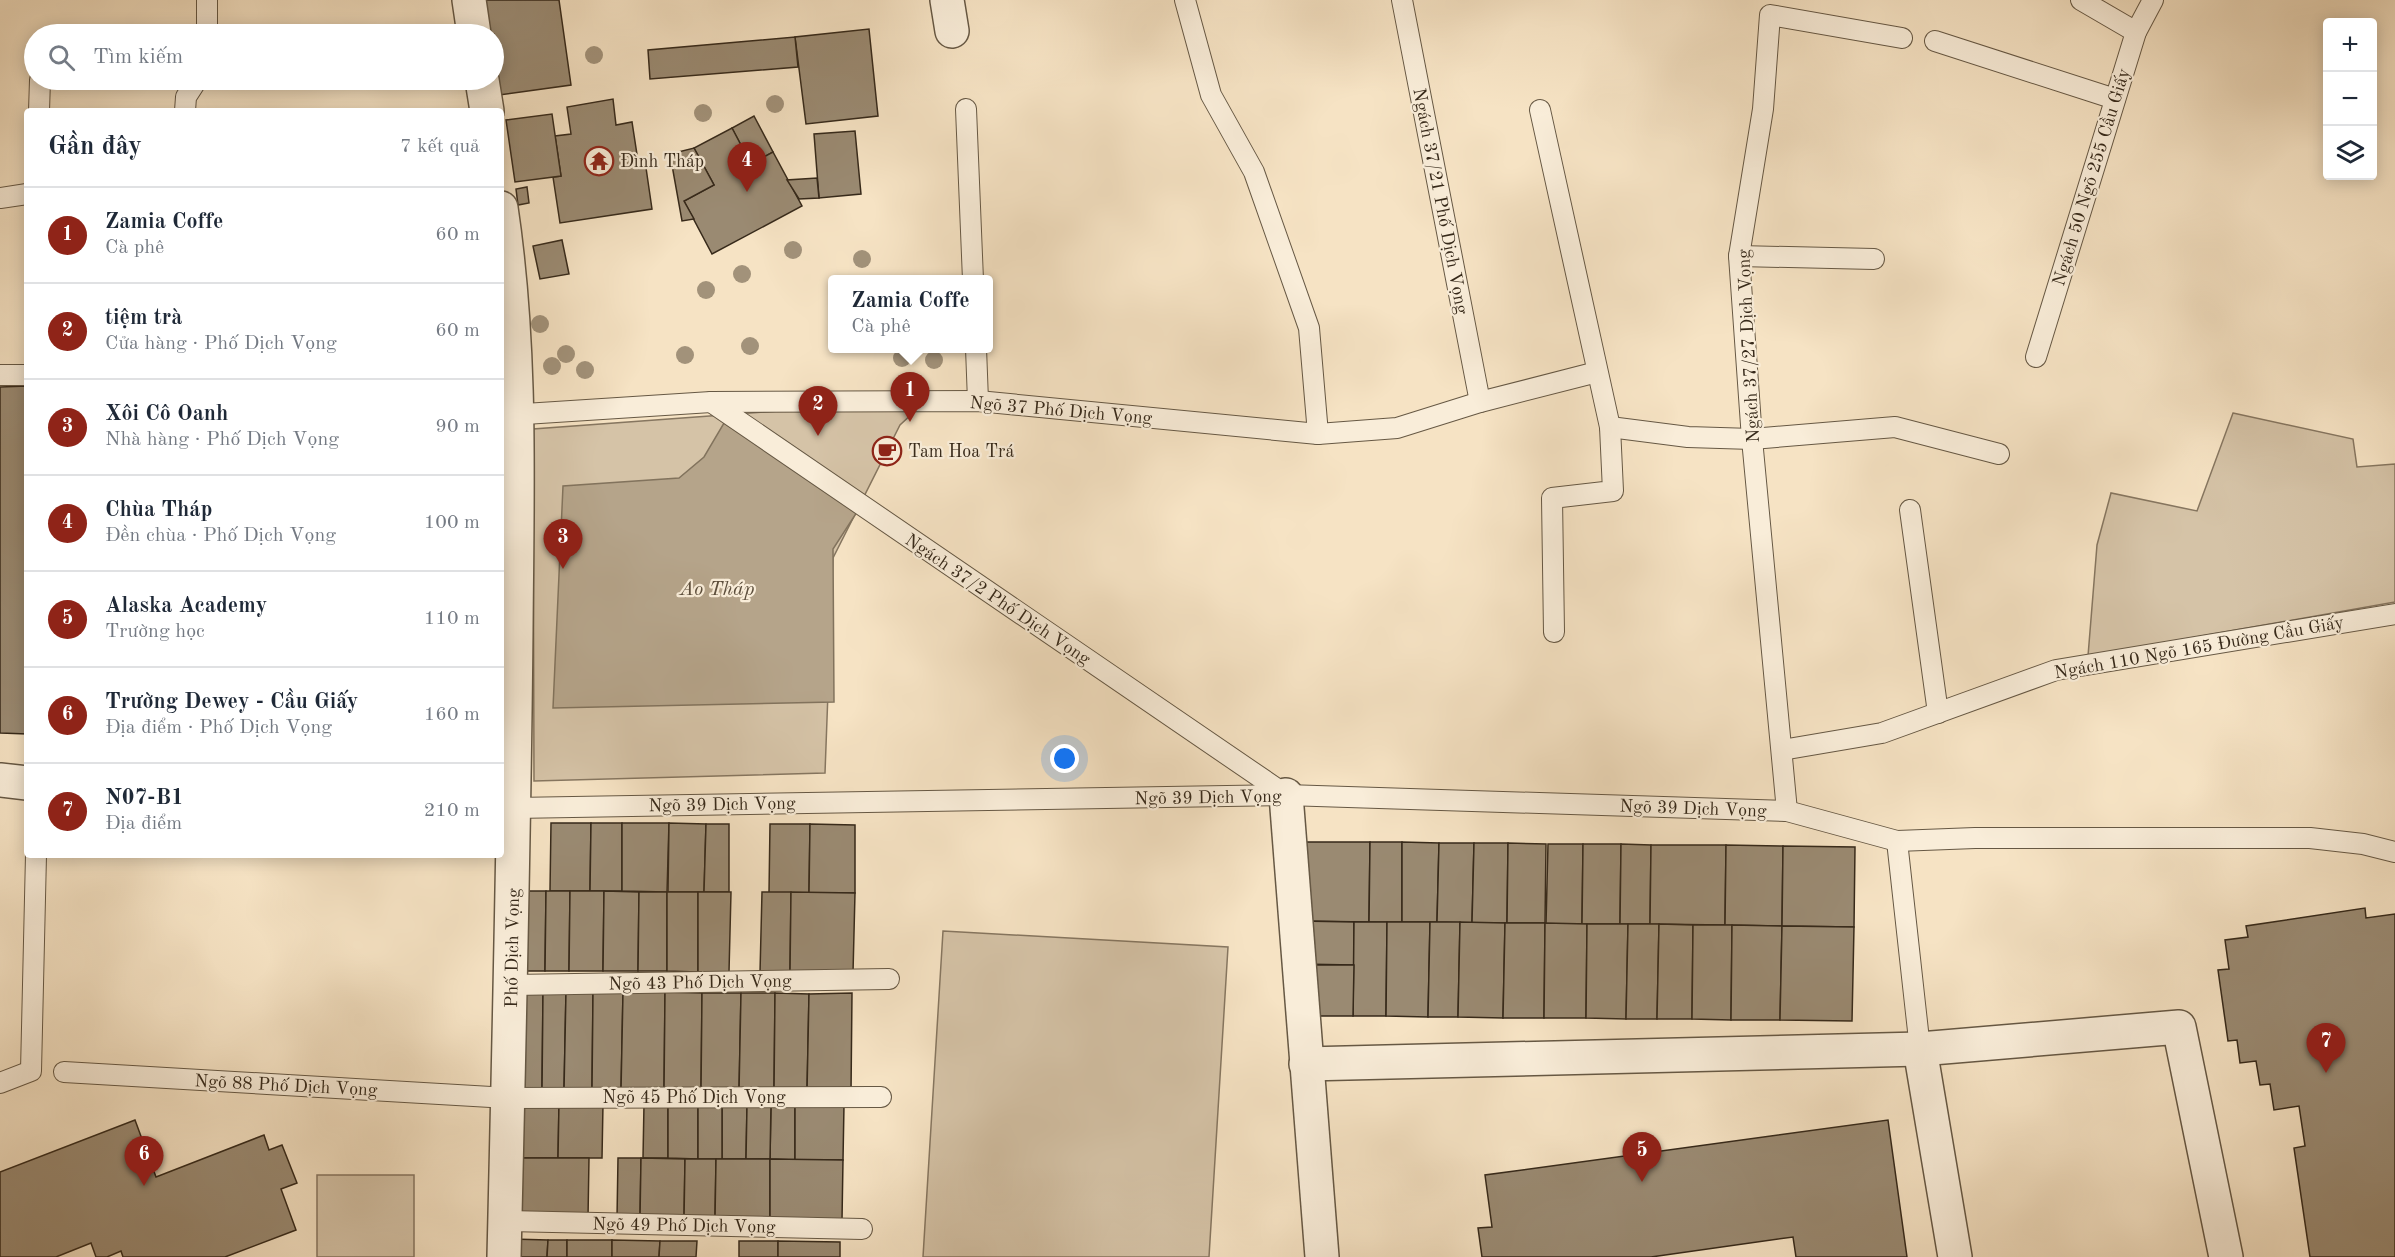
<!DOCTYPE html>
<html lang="vi">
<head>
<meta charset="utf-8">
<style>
  body { margin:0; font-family:"Old Standard TT",serif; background:#f2f2f3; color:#1f2937 }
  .controls { position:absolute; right:18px; top:18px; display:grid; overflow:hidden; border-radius:6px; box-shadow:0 3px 15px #0003 }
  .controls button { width:54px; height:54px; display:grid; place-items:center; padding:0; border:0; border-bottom:2px solid #e0e1e3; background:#fff; color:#1f2937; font:30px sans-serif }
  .you { position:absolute; left:1065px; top:759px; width:21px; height:21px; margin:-15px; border:4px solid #fff; border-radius:50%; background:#1a73e8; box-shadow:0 0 0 9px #1a73e833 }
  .badge { display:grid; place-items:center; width:39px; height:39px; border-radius:50%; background:#8f2418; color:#fff; font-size:20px; font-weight:700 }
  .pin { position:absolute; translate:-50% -50px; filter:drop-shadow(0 2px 3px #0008) }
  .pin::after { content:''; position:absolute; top:32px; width:21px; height:18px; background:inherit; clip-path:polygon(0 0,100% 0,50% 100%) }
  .popup { position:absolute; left:828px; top:275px; width:165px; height:78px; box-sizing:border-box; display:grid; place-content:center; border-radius:6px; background:#fff; filter:drop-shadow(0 2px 4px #0005); font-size:20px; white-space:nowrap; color:#747a83 }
  .popup b { font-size:22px; color:#1f2937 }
  .popup::after { content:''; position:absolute; left:50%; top:100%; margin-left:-12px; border:12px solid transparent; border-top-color:#fff }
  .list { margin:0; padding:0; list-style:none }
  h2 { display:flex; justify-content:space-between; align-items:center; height:78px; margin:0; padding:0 24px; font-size:26px }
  h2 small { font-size:20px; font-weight:400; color:#747a83 }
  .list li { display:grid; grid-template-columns:39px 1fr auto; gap:18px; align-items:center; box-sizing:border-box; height:96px; padding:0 24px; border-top:2px solid #e0e1e3 }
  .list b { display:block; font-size:22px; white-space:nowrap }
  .list p { margin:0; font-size:20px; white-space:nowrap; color:#747a83 }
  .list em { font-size:20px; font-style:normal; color:#747a83 }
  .icon { flex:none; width:33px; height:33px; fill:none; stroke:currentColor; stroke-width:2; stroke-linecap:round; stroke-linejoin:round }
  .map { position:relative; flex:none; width:2395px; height:1257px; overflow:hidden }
  .search { position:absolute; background:#fff; box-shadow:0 3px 15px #0003; left:24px; top:24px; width:480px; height:66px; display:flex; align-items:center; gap:15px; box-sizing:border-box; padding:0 21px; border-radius:33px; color:#747a83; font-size:22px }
  .panel { position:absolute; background:#fff; box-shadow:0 3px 15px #0003; left:24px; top:108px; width:480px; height:750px; border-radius:6px }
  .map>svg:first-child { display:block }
  .green { fill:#d5c3a7; stroke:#867660; stroke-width:1.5 }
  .water { fill:#b5a48a; stroke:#82735d; stroke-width:1.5 }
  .building { fill:#9a8a72; stroke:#36291a; stroke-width:1.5 }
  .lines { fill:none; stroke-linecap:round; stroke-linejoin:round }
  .lane-casing { stroke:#665844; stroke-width:22 }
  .street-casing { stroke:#665844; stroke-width:36 }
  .lane { stroke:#f9edd9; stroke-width:20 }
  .street { stroke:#f9edd9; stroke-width:33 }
  .tree { fill:#a2927a }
  .labels { text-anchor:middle; stroke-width:4.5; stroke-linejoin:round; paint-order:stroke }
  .poi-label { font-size:18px; fill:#36291a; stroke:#f9edd9; text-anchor:start }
  .street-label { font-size:18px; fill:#36291a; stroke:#f9edd9 }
  .water-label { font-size:20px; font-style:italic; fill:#5c4e3c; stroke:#f9edd9 }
</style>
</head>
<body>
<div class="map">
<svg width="2395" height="1257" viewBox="0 0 2395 1257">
  <rect width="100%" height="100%" fill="#f6e3c4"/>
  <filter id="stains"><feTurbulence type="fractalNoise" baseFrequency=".00333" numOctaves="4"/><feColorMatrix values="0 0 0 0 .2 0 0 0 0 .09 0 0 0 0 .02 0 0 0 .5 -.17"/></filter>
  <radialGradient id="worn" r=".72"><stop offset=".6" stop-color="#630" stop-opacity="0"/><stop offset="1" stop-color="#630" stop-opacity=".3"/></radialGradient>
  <g class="green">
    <polygon points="927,400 900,425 833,558 825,773 534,781 533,429"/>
    <polygon points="2233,413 2353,439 2357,467 2395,464 2395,602 2088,656 2097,545 2111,493 2197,511"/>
    <polygon points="943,931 1228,947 1209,1257 923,1257"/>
    <rect x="317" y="1175" width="97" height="82"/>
  </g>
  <polygon class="water" points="724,423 859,509 833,549 834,702 553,708 563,486 679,478 704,457"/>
  <g class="building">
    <polygon points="479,0 559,0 571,85 492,96 494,34 484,34"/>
    <polygon points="869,29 878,116 806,124 795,37"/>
    <polygon points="795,37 798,67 650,79 648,50"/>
    <polygon points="613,99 616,125 632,122 638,161 645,161 652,209 560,223 553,177 561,176 555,136 571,134 567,107"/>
    <polygon points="552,114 561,176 515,182 506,120"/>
    <polygon points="754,116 773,152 751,164 732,128"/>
    <polygon points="732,128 751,164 773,152 802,206 712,254 684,201 714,185 694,148"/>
    <polygon points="855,131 861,194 819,198 814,134"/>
    <polygon points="694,148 714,185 684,201 694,219 682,221 670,154"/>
    <polygon points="817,178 819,198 799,199 787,180"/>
    <polygon points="527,187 529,203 518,205 516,189"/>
    <polygon points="562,240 569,274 540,279 533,246"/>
    <polygon points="27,386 27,734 0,733 0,387"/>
    <polygon points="551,823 591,823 590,891 550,891"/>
    <polygon points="591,823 622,823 622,891 590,891"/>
    <polygon points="622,823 669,823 667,892 622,891"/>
    <polygon points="669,823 706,824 704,892 668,892"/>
    <polygon points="706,824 729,824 729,892 704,892"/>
    <polygon points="770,824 810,824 809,893 769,893"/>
    <polygon points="810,824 855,825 855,893 809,893"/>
    <polygon points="1301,842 1370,842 1369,922 1300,921"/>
    <polygon points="1370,842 1402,842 1402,922 1369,922"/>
    <polygon points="1402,842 1439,843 1437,922 1402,922"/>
    <polygon points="1439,843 1474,843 1472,923 1437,922"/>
    <polygon points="1474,843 1508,843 1507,923 1472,923"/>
    <polygon points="1508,843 1546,844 1545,923 1507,923"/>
    <polygon points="1548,844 1583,844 1582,924 1546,924"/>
    <polygon points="1583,844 1621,844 1620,924 1582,924"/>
    <polygon points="1621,844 1651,845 1650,924 1620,924"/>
    <polygon points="1651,845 1726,845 1725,925 1650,924"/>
    <polygon points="1726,845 1783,846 1782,926 1725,925"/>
    <polygon points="1783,846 1855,847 1854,927 1782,926"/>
    <polygon points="518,891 546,891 545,971 516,971"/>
    <polygon points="546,891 570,891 569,971 545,971"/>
    <polygon points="570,891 604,891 603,971 569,971"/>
    <polygon points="604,891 639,892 638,971 603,971"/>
    <polygon points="639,892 667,892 667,971 638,971"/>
    <polygon points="667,892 698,892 698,972 667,971"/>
    <polygon points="698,892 731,892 729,972 698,972"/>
    <polygon points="762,892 791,892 790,972 760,973"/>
    <polygon points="791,892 855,893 853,973 790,972"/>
    <polygon points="2365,908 2366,918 2395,914 2395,1257 2310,1257 2294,1148 2305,1146 2299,1106 2274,1110 2270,1084 2260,1085 2256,1061 2240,1063 2237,1040 2228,1041 2218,970 2229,969 2225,940 2248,937 2246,926"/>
    <polygon points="1300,921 1354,922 1354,965 1299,964"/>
    <polygon points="1354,922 1387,922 1386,1016 1353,1016"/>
    <polygon points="1387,922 1430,922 1428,1017 1386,1016"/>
    <polygon points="1430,922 1460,922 1458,1017 1428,1017"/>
    <polygon points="1460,922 1505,923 1503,1018 1458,1017"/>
    <polygon points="1505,923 1545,923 1544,1018 1503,1018"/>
    <polygon points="1545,923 1587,924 1586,1018 1544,1018"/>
    <polygon points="1587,924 1628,924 1626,1019 1586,1018"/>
    <polygon points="1628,924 1659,924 1657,1019 1626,1019"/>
    <polygon points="1659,924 1693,925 1692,1019 1657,1019"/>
    <polygon points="1693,925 1732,925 1731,1020 1692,1019"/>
    <polygon points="1732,925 1782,926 1780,1020 1731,1020"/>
    <polygon points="1782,926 1854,927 1852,1021 1780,1020"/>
    <polygon points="1308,965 1354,965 1353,1016 1308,1016"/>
    <polygon points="518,991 543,991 542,1091 517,1090"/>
    <polygon points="543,991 566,991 564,1091 542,1091"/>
    <polygon points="566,991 593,992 592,1090 564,1091"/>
    <polygon points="593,992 623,992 621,1091 592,1090"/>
    <polygon points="623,992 665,992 664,1092 621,1091"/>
    <polygon points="665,992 702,993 701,1092 664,1092"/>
    <polygon points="702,993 741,993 739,1092 701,1092"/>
    <polygon points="741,993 775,993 774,1092 739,1092"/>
    <polygon points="775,993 809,994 807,1092 774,1092"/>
    <polygon points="852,993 851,1093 807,1092 809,994"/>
    <polygon points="513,1103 559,1103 558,1158 512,1158"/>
    <polygon points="559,1103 603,1104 602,1158 558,1158"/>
    <polygon points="644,1104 668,1104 668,1158 643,1158"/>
    <polygon points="668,1104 698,1105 698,1159 668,1158"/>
    <polygon points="722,1104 747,1105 746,1159 722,1159"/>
    <polygon points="722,1104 722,1159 698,1159 698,1105"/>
    <polygon points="771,1104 795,1105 795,1160 770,1159"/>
    <polygon points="771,1104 770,1159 746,1159 747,1105"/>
    <polygon points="795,1105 844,1105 843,1160 795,1160"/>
    <polygon points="135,1120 156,1177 264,1135 269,1150 282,1145 297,1183 281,1189 296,1230 225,1257 123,1257 121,1251 107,1257 96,1257 91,1243 56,1257 0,1257 0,1172"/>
    <polygon points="1888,1120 1907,1257 1796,1257 1793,1237 1651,1257 1482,1257 1478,1228 1492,1227 1485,1175"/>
    <polygon points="512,1158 589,1158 588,1218 512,1218"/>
    <polygon points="618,1158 641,1158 640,1218 617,1218"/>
    <polygon points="641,1158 685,1159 684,1219 640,1218"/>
    <polygon points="685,1159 716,1159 715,1219 684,1219"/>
    <polygon points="716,1159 770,1159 770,1220 715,1219"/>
    <polygon points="770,1159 843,1160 842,1220 770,1220"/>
    <polygon points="511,1239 548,1240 547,1257 511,1257"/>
    <polygon points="548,1240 567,1240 567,1257 547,1257"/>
    <rect x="567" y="1240" width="45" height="17"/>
    <polygon points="612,1240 660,1241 659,1257 612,1257"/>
    <polygon points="660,1241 697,1241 696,1257 659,1257"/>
    <rect x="739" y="1241" width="39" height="16"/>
    <polygon points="778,1241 840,1242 840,1257 778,1257"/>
  </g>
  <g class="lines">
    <g class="lane-casing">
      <g id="lane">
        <polyline points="1185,0 1211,95 1254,172 1309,328 1318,434"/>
        <polyline points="1402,0 1480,402"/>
        <polyline points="2081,0 2136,32"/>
        <polyline points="207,34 207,0"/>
        <polyline points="1935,41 2115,99"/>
        <polyline points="966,109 973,280"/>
        <polyline points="1540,110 1610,427 1613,491 1552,498 1554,632"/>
        <polyline points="39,111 40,80"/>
        <polyline points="185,111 186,97 197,80"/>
        <polyline points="0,198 27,194"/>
        <polyline points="1739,256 1874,259"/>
        <polyline points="976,348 978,401"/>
        <polyline points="2036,357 2136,32 2153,0"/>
        <polyline points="0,375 27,375"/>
        <polyline points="711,402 1286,795"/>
        <polyline points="509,415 711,402 978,401 1318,434 1397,428 1480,402 1597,372"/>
        <polyline points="1610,427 1688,437 1752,439 1895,427 1999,454"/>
        <polyline points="1910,510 1938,713"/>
        <polyline points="1782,750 1882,733 2056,670 2395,614"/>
        <polyline points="514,808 1286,795 1787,811 1897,841 1975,838 2310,838 2363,844 2395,852"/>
        <polyline points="1787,811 1752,439 1739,256 1763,109 1770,15 1902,38"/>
        <polyline points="1897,841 1920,1049"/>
        <polyline points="512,985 889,979"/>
        <polyline points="64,1072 508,1098 881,1097"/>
        <polyline points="0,1083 31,1071 36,855"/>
        <polyline points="505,1221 862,1229"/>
      </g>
    </g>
    <g class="street-casing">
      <g id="street">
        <polyline points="469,0 474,34"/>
        <polyline points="947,0 952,31"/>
        <polyline points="482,80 487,111"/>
        <path d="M 501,208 C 522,348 517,489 516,629 C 514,839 509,1048 504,1257"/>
        <polyline points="0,780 27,783"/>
        <polyline points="1286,795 1322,1257"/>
        <polyline points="1920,1049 1955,1257"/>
        <polyline points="1306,1064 1920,1049 2179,1027 2226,1257"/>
      </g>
    </g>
    <use href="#lane" class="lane"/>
    <use href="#street" class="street"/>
  </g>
  <g class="tree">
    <circle cx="594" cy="55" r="9"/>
    <circle cx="775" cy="104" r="9"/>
    <circle cx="703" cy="113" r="9"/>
    <circle cx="793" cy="250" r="9"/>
    <circle cx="862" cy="259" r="9"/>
    <circle cx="742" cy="274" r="9"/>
    <circle cx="706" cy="290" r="9"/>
    <circle cx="540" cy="324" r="9"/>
    <circle cx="750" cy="346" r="9"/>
    <circle cx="566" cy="354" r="9"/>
    <circle cx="685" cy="355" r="9"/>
    <circle cx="902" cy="358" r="9"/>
    <circle cx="934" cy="360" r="9"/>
    <circle cx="552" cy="366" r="9"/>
    <circle cx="585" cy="370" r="9"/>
  </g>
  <defs>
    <g id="temple-ring" transform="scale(1.5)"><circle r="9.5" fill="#f9edd9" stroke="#8f2418" stroke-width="1.5"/><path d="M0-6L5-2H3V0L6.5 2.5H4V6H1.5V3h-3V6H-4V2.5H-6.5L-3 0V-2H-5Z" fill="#8f2418"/></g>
    <g id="cafe-ring" transform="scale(1.5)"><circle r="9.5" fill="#f9edd9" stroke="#8f2418" stroke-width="1.5"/><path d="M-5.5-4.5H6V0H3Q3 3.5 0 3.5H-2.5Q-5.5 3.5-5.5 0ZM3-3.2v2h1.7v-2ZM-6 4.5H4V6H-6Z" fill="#8f2418"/></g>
  </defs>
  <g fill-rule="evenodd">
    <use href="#temple-ring" x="599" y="161"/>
    <use href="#cafe-ring" x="887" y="451"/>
  </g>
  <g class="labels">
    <g class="poi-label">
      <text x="620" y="167">Đình Tháp</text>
      <text x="908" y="457">Tam Hoa Trá</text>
    </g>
    <g class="street-label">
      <text transform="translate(2091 177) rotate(-73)" y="6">Ngách 50 Ngõ 255 Cầu Giấy</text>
      <text transform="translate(1441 201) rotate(79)" y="6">Ngách 37/21 Phố Dịch Vọng</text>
      <text transform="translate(1748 346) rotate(-93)" y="6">Ngách 37/27 Dịch Vọng</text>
      <text transform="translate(1061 410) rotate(5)" y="6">Ngõ 37 Phố Dịch Vọng</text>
      <text transform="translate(998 599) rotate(34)" y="6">Ngách 37/2 Phố Dịch Vọng</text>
      <text transform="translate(2199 647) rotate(-10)" y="6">Ngách 110 Ngõ 165 Đường Cầu Giấy</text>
      <text transform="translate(1208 797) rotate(-1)" y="6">Ngõ 39 Dịch Vọng</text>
      <text transform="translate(722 804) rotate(-1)" y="6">Ngõ 39 Dịch Vọng</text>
      <text transform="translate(1693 808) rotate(2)" y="6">Ngõ 39 Dịch Vọng</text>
      <text transform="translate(512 948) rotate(-89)" y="6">Phố Dịch Vọng</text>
      <text transform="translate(700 982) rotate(-1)" y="6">Ngõ 43 Phố Dịch Vọng</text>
      <text transform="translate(286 1085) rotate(3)" y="6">Ngõ 88 Phố Dịch Vọng</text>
      <text x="694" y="1103">Ngõ 45 Phố Dịch Vọng</text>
      <text transform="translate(684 1225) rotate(1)" y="6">Ngõ 49 Phố Dịch Vọng</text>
    </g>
    <g class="water-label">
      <text x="717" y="595">Ao Tháp</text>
    </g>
  </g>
  <rect width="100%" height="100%" filter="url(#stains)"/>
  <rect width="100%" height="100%" fill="url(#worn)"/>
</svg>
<div class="controls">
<button>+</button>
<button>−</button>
<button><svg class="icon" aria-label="layers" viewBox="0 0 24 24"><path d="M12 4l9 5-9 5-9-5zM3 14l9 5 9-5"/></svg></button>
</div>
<div class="you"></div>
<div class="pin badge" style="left:910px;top:422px">1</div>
<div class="popup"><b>Zamia Coffe</b>Cà phê</div>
<div class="pin badge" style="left:818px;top:436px">2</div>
<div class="pin badge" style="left:563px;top:569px">3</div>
<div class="pin badge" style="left:747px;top:192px">4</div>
<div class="pin badge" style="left:1642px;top:1182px">5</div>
<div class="pin badge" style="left:144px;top:1186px">6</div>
<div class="pin badge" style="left:2326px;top:1073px">7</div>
<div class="search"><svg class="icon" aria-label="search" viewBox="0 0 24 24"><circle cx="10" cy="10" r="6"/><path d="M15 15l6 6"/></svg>Tìm kiếm</div>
<section class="panel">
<h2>Gần đây<small>7 kết quả</small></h2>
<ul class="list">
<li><span class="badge">1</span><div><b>Zamia Coffe</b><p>Cà phê</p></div><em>60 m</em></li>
<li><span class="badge">2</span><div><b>tiệm trà</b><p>Cửa hàng · Phố Dịch Vọng</p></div><em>60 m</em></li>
<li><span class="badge">3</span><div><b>Xôi Cô Oanh</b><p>Nhà hàng · Phố Dịch Vọng</p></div><em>90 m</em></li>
<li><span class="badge">4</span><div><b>Chùa Tháp</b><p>Đền chùa · Phố Dịch Vọng</p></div><em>100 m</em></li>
<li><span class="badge">5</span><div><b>Alaska Academy</b><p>Trường học</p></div><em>110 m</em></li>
<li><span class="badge">6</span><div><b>Trường Dewey - Cầu Giấy</b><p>Địa điểm · Phố Dịch Vọng</p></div><em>160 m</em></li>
<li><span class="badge">7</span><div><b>N07-B1</b><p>Địa điểm</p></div><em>210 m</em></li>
</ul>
</section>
</div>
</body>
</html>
